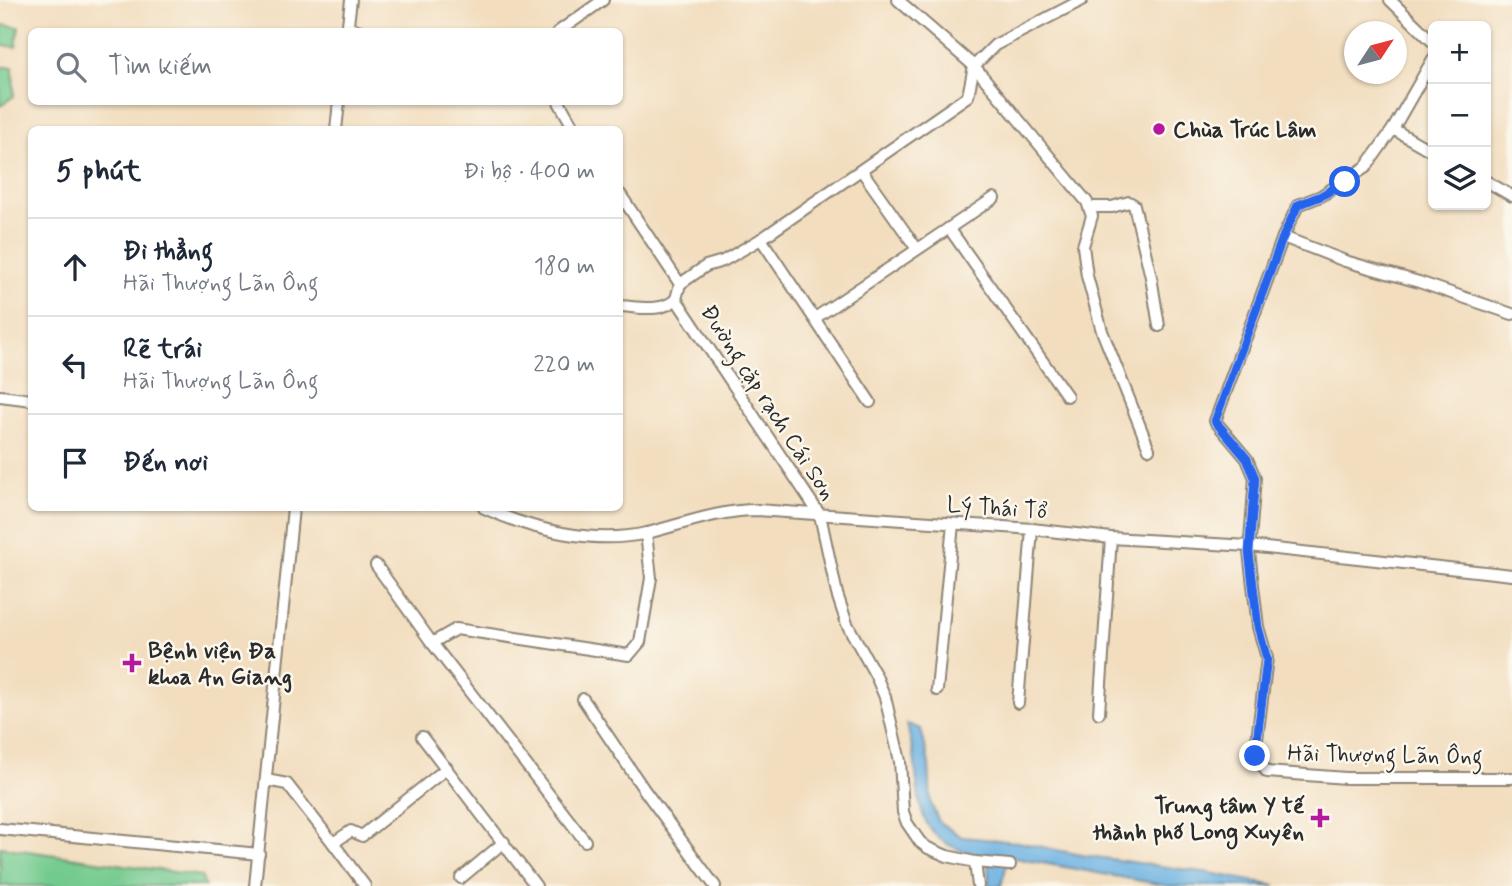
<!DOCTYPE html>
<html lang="vi">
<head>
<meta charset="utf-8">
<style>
  body { margin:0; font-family:Mynerve,sans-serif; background:#f6f6f7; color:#1f2937 }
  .controls { position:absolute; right:21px; top:21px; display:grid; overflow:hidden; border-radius:10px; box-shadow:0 2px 5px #0004 }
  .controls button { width:63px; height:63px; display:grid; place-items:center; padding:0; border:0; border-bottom:2px solid #e0e1e3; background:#fff; color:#1f2937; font:35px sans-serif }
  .compass { position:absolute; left:1344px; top:21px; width:63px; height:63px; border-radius:50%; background:#fff; box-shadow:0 2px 5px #0004; rotate:54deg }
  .stop { position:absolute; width:21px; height:21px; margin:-16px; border:5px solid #2563eb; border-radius:50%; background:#fff }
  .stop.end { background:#2563eb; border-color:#fff; box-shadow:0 2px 7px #0008 }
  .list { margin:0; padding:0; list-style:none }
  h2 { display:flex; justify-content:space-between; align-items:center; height:91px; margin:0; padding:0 28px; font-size:30px }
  h2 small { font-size:23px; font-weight:400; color:#747a83 }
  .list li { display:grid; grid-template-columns:46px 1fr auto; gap:21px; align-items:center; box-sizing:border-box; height:98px; padding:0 28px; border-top:2px solid #e0e1e3 }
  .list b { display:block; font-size:26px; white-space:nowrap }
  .list p { margin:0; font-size:23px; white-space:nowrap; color:#747a83 }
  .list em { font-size:23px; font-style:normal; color:#747a83 }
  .icon { flex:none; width:38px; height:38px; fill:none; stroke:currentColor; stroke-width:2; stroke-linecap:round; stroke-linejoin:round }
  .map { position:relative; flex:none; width:1512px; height:886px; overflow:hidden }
  .search { position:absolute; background:#fff; box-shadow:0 2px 5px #0004; left:28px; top:28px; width:595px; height:77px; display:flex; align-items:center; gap:18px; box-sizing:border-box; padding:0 24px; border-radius:10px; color:#747a83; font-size:26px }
  .panel { position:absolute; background:#fff; box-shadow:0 2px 5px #0004; left:28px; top:126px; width:595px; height:385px; border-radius:10px }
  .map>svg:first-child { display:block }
  .green { fill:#73ca8f; stroke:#4f7a5d; stroke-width:2 }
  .water { fill:#6bb1e2; stroke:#4b6e86; stroke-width:2 }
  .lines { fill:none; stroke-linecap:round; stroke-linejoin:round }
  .minor-casing { stroke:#8e8474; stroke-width:14 }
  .minor { stroke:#fff; stroke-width:10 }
  .route { stroke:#2563eb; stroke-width:9 }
  .poi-dot { fill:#b5179e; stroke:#fbf7ec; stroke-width:2.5 }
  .labels { text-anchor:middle; stroke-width:5; stroke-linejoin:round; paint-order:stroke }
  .poi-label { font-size:23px; font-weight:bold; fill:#2b2b2b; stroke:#fbf7ec; text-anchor:start }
  .street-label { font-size:23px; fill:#2b2b2b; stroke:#fbf7ec }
</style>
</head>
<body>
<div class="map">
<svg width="1512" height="886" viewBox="0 0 1512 886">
  <rect width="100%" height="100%" fill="#fbf7ec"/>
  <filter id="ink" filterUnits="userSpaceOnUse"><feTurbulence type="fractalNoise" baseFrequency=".0143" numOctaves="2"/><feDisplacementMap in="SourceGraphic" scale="14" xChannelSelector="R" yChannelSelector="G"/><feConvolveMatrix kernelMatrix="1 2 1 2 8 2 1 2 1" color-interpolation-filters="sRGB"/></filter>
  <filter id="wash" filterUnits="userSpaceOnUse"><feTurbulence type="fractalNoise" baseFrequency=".00686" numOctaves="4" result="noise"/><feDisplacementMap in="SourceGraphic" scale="28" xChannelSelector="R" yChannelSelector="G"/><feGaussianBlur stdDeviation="1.57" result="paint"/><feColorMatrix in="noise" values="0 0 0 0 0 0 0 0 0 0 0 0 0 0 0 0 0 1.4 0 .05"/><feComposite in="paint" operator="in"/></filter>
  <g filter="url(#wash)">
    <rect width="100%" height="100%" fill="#f2ddbe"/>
    <g class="green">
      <polygon points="2,25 19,27 16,47 0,45"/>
      <polygon points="0,67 13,67 14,96 0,106"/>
      <polygon points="0,847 201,876 205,886 0,886"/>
    </g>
    <path class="water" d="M 907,724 L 921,729 L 929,764 L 931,804 L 939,822 L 962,837 L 1018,842 L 1081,855 L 1210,873 L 1276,886 L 1169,886 L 1009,857 L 1001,886 L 989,886 L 988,860 C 975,855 959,851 947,844 C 914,825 919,788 914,756 C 912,746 909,735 907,724 Z"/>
  </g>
  <g filter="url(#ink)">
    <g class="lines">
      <g class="minor-casing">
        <g id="minor">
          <polyline points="898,0 974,66 1087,202 1092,216 1083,246 1087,276 1102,331 1149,449"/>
          <polyline points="1390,0 1433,42"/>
          <polyline points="348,27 363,32"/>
          <polyline points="347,32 351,0"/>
          <polyline points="558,32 603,0"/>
          <polyline points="1433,59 1393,129 1366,167 1321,196 1298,205 1283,237 1215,421 1247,459 1255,478 1249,552 1258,627 1267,658 1255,756 1267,772 1346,778 1512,778"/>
          <polyline points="974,66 968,96 761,239 723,261 706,266 680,284 676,299 820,515 837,594 847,624 876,676 885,697 900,761 903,812 907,823 920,842 928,848 947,856 975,862"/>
          <polyline points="974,66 995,45 1082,0"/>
          <polyline points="559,102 575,130"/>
          <polyline points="1393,129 1433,152"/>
          <polyline points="336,130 339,102"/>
          <polyline points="862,171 917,249"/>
          <polyline points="1486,181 1512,196"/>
          <polyline points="620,194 680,284"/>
          <polyline points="1089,207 1112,207 1129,202 1134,205 1151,277 1159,326"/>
          <polyline points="949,228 1067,396"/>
          <polyline points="1283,237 1345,261 1419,282 1512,314"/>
          <polyline points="761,239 870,402"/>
          <path d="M 620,306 C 638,307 662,313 676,299"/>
          <polyline points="815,318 994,198"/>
          <polyline points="0,396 32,400"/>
          <path d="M 484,508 C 532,530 594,545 647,533 C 683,524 719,510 757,510 L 1032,529 L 1111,538 L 1249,546 L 1512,575"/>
          <polyline points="376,565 432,643 585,841"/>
          <polyline points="432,643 456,629 629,655 640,642 651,578 646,533"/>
          <polyline points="937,690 953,524"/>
          <polyline points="583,699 645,791 715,886"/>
          <polyline points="1018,703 1032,529"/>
          <polyline points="1099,713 1111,538"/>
          <polyline points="422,737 536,886"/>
          <polyline points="266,780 287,784 333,843 351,831 362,836 447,768"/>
          <polyline points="0,829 259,854"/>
          <polyline points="333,843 365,886"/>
          <polyline points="461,878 504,842"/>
          <polyline points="255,886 293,508"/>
          <polyline points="978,886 975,862 1010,865"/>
        </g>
      </g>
      <use href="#minor" class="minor"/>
    </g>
  </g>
  <g class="lines" filter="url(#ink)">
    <polyline class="route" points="1255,756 1267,659 1258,627 1249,552 1255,478 1247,459 1215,421 1283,237 1298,205 1321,196 1345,182"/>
  </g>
  <g class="poi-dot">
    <circle cx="1159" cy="129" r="7"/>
    <path d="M128.5 652.5h7v7h7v7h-7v7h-7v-7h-7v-7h7z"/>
    <path d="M1316.5 807.5h7v7h7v7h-7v7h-7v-7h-7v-7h7z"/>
  </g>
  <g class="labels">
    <g class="poi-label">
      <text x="1173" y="137">Chùa Trúc Lâm</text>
      <text x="148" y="658">Bệnh viện Đa<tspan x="148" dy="26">khoa An Giang</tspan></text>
      <text x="1304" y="813" text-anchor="end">Trung tâm Y tế<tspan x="1304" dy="26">thành phố Long Xuyên</tspan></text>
    </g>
    <g class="street-label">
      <text transform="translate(769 402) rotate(57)" y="8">Đường cặp rạch Cái Sơn</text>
      <text transform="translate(997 507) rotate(4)" y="8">Lý Thái Tổ</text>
      <text transform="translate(1385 754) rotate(1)" y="8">Hãi Thượng Lãn Ông</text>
    </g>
  </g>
</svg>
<div class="controls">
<button>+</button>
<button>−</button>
<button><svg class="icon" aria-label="layers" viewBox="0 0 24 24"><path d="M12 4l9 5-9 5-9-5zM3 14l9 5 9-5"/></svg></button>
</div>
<svg class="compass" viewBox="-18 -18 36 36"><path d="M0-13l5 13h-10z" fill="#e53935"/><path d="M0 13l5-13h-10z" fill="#747a83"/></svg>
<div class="stop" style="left:1345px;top:182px"></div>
<div class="stop end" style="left:1255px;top:756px"></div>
<div class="search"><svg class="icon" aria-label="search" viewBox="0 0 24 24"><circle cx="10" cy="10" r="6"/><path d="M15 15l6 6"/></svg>Tìm kiếm</div>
<section class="panel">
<h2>5 phút<small>Đi bộ · 400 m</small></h2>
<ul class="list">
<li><svg class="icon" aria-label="ahead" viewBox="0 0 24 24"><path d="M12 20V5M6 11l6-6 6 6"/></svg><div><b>Đi thẳng</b><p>Hãi Thượng Lãn Ông</p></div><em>180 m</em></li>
<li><svg class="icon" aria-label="left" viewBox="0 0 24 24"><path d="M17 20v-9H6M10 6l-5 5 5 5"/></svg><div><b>Rẽ trái</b><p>Hãi Thượng Lãn Ông</p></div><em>220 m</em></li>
<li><svg class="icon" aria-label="arrive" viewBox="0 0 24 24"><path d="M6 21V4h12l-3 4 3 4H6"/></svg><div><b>Đến nơi</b></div></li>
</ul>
</section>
</div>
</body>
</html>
